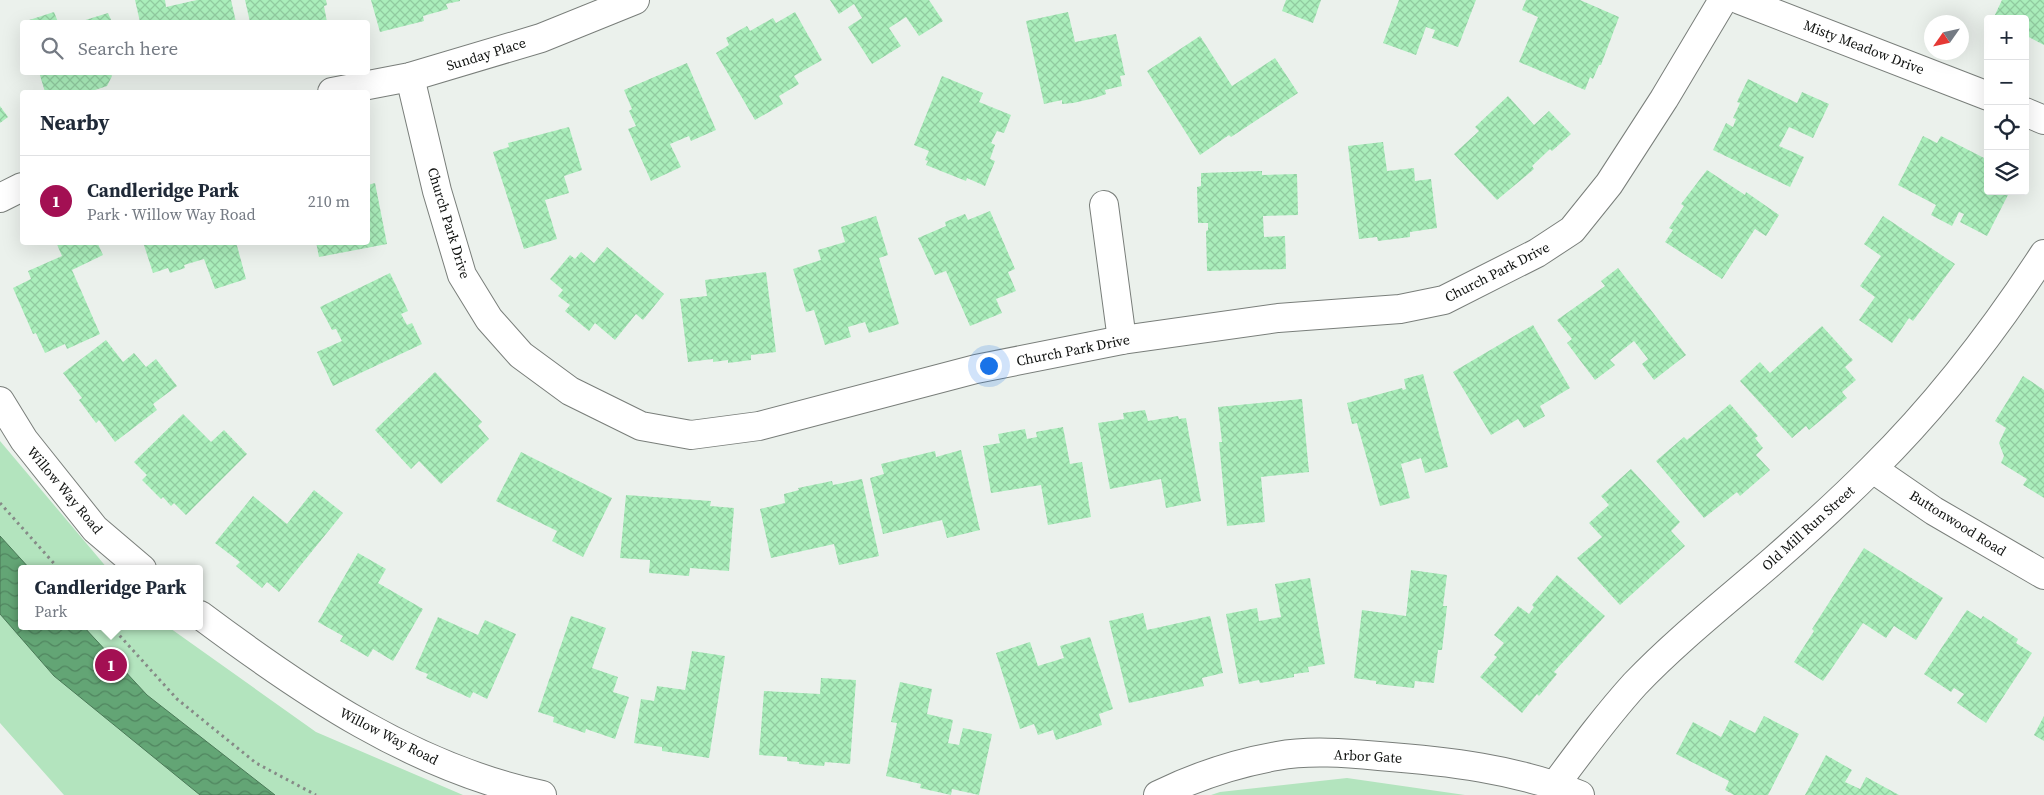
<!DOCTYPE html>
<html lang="en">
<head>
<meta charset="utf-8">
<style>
  body { margin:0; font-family:"Source Serif 4",serif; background:#f6f6f7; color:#1f2937 }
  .controls { position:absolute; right:15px; top:15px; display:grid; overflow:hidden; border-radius:5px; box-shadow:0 5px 20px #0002 }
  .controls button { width:45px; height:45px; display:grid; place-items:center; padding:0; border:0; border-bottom:1px solid #e0e1e3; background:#fff; color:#1f2937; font:25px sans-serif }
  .compass { position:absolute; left:1924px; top:15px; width:45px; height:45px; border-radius:50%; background:#fff; box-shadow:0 5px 20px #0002; rotate:236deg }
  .you { position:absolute; left:988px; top:365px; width:18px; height:18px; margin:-12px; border:4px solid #fff; border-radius:50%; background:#1a73e8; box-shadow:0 0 0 8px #1a73e833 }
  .badge { display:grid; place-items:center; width:32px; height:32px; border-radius:50%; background:#a31053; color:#fff; font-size:16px; font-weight:700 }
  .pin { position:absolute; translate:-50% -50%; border:2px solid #fff; box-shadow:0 1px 5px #0006 }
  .popup { position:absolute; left:18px; top:565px; width:185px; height:65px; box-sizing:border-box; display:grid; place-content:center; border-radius:5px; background:#fff; filter:drop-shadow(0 1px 4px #0005); font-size:16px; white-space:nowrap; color:#747a83 }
  .popup b { font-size:19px; color:#1f2937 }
  .popup::after { content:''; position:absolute; left:50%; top:100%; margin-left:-10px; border:10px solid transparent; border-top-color:#fff }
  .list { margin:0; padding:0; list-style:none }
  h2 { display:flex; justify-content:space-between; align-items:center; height:65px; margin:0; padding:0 20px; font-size:21px }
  h2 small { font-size:16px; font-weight:400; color:#747a83 }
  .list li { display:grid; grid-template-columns:32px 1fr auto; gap:15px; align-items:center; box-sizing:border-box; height:90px; padding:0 20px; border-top:1px solid #e0e1e3 }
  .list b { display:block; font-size:19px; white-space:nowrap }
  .list p { margin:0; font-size:16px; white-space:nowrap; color:#747a83 }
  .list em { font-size:16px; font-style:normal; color:#747a83 }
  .icon { flex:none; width:28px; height:28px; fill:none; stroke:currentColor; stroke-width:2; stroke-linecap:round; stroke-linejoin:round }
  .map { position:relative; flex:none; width:2044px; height:795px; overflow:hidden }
  .search { position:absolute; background:#fff; box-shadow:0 5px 20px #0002; left:20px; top:20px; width:350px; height:55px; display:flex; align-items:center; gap:12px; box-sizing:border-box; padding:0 18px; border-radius:5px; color:#747a83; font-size:19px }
  .panel { position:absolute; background:#fff; box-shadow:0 5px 20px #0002; left:20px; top:90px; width:350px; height:155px; border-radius:5px }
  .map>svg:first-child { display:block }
  .green { fill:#b3e4be }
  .water { fill:url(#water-waves); stroke:#4a7957 }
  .building { fill:url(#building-cross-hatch) }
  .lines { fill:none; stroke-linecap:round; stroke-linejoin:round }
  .street-casing { stroke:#797e7a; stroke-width:30 }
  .path { stroke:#868a87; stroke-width:3; stroke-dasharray:2.5 4; stroke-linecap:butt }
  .street { stroke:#fff; stroke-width:28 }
  .labels { text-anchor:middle; stroke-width:5; stroke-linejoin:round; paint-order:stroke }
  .street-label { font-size:14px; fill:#101210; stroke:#fff }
</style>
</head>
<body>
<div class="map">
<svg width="2044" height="795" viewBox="0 0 2044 795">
  <defs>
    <pattern id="water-waves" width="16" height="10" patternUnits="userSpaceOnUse" patternTransform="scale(1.25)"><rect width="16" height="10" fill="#63a575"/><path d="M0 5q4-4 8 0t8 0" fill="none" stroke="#50855f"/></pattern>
    <pattern id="building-cross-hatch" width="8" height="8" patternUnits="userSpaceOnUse" patternTransform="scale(1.25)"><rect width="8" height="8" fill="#aeb"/><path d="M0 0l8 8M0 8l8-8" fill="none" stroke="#91cba0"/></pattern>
  </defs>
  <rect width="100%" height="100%" fill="#ebf1ec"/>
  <g class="green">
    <polygon points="0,441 108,569 22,569 22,626 167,626 316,732 463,795 64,795 0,723"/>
    <polygon points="1347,778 1465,795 1211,795 1220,792"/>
  </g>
  <polygon class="water" points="0,536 30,569 22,569 22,626 83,626 147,695 275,795 200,795 54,676 0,614"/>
  <g class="building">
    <polygon points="135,0 165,0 166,7 197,0 231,0 236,22 140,22"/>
    <polygon points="245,0 326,0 327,5 324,6 327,22 250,22"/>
    <polygon points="371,0 460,0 460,1 446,4 448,9 423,16 424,21 380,32"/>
    <polygon points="830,0 929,0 943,21 919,36 906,17 889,28 901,46 872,64 848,27 862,18 854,4 839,14"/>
    <polygon points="1286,0 1321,0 1313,23 1282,11"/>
    <polygon points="1399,0 1476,0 1458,47 1432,38 1435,30 1426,27 1416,55 1383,43"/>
    <polygon points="1526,0 1580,0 1619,17 1601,65 1599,65 1593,79 1590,77 1585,90 1519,62 1538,17 1522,10"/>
    <polygon points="2002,0 2044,0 2044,45 2025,35 2025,19 1993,19"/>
    <polygon points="54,12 58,22 23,22"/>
    <polygon points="795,12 822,60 794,76 799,84 779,96 783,104 755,120 716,53 729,45 726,38 747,26 750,31 773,18 776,23"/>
    <polygon points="1068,12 1075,42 1116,34 1125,75 1120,76 1122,86 1105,90 1106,94 1095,98 1073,103 1062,104 1062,100 1044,104 1026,21"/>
    <polygon points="108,13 112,22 79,22"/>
    <polygon points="1200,36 1232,86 1275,58 1298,93 1231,137 1229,135 1200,155 1147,71"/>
    <polygon points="687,63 716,130 691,141 689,136 670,144 681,167 651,181 628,129 636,126 629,111 632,109 624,90"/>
    <polygon points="39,72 110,72 112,76 107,86 95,90 96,92 45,92"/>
    <polygon points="942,76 983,93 979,102 1011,115 1004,133 997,131 991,143 995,145 990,159 995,161 985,186 967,178 966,181 926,165 928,161 925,160 929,151 914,145"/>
    <polygon points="1748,79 1797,103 1802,92 1829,104 1813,138 1789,127 1779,146 1804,157 1790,187 1713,150 1726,123 1733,127 1736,119 1733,118 1740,103 1737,102"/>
    <polygon points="1508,96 1534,125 1549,111 1571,134 1552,151 1550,149 1532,166 1534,169 1497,200 1454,154 1479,131 1475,127"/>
    <polygon points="0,106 8,117 0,123"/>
    <polygon points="569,127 582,170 564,176 569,193 545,200 557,239 524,249 493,152 509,147 508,143"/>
    <polygon points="1923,136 1937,143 1941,136 1988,160 1988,191 2010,191 1987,236 1960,222 1964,214 1959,212 1952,226 1931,215 1936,205 1898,185"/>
    <polygon points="1383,142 1387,171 1414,168 1415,181 1431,179 1437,228 1410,232 1410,237 1378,241 1377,237 1359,239 1348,146"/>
    <polygon points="1707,170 1745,195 1746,192 1779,215 1766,236 1755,229 1722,279 1665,242 1673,230 1669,228 1684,206 1681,204"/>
    <polygon points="1262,171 1262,175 1297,174 1298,215 1263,216 1264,237 1285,236 1286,269 1207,271 1206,231 1208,230 1208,223 1198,223 1197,187 1201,186 1201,173"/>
    <polygon points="375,183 387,244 319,257 316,242 368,242 368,185"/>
    <polygon points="990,211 1015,269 1008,272 1016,291 996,299 1002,313 970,326 946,271 935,275 918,238 946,226 945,222 965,214 968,220"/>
    <polygon points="876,216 888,255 879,258 899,324 869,333 865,322 848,327 851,337 825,345 814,310 806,312 793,269 821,260 818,250 845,242 841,227"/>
    <polygon points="1883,216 1955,264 1913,321 1909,318 1892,343 1859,320 1875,297 1860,286 1881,256 1864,244"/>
    <polygon points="56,242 97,242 103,255 72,270 100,334 67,349 65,344 45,353 36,333 33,334 13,288 31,279 28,271 62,256"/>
    <polygon points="143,242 236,242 246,279 215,289 204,259 184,265 185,268 170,273 168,268 153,273"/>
    <polygon points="607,247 664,294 643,320 636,314 615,340 595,323 589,331 565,311 570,305 558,296 563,290 550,279 570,255 575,259 581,252 594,263"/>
    <polygon points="1618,268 1686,355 1654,380 1642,364 1648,359 1634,341 1610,360 1615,365 1595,380 1567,343 1572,339 1557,320 1605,286 1601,281"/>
    <polygon points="766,272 776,352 751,355 751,360 728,363 728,360 713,362 713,359 688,362 680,299 707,296 705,280"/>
    <polygon points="390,273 408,311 401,314 407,325 412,323 422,344 333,386 317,352 342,341 336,329 332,330 320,307"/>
    <polygon points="1533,325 1570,388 1540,406 1545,416 1524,428 1518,419 1491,435 1453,372"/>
    <polygon points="1822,326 1853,360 1845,367 1856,380 1842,392 1847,398 1809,430 1806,426 1792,438 1740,381 1760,362 1770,373"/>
    <polygon points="106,340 123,362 134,353 146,367 156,359 177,386 153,404 157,410 115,442 99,420 96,423 79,400 82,398 63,373"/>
    <polygon points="435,372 482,422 478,426 489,439 441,484 419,461 411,469 375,430"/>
    <polygon points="1423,374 1448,467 1425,473 1421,458 1401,464 1410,498 1380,506 1357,423 1352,424 1347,403 1402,388 1403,390 1406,389 1404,379"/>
    <polygon points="2023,376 2044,390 2044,498 2023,485 2027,479 2001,463 2004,456 1999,443 2006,428 1995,421"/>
    <polygon points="1302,399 1309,472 1261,477 1265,522 1227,526 1219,442 1222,442 1218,407"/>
    <polygon points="1730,404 1758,436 1755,438 1763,448 1756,455 1770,470 1740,496 1737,492 1704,518 1656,461 1684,437 1687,440"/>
    <polygon points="1145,410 1148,421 1178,416 1179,419 1186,418 1201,501 1166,508 1161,479 1110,489 1098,423 1124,419 1123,413"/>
    <polygon points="183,414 211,442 224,430 247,454 186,515 174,503 171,506 163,497 161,499 142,480 147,475 134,462"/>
    <polygon points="1063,427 1070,464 1082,462 1091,517 1048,525 1041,485 991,493 983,446 1000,443 998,434 1025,429 1027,439 1037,437 1036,432"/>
    <polygon points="961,450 980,530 947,538 942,520 883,534 870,478 884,474 881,464 935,451 936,457"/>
    <polygon points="521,452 612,498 583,557 552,541 557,531 496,501"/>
    <polygon points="1631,469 1680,522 1671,531 1685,546 1620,605 1577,558 1602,537 1589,523 1609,505 1601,496"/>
    <polygon points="862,479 879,556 839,565 834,544 771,558 760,509 785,503 784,494 799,490 798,488 832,481 833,485"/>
    <polygon points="314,490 343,513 279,592 267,582 262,588 236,566 240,562 215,543 253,496 287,524"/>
    <polygon points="626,495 711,501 710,506 734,508 729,571 690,568 689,576 649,573 650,560 620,558"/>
    <polygon points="1864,548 1943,598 1916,640 1894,626 1886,638 1863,623 1823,681 1794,662 1814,631 1812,629"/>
    <polygon points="358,553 386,569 378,583 423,609 393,661 373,649 368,657 340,641 343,636 318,622"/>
    <polygon points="1411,570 1447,575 1443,606 1447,606 1442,650 1438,650 1434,683 1415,681 1414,688 1376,684 1376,681 1354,678 1362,610 1406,616"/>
    <polygon points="1557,575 1605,616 1554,672 1557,674 1539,696 1537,694 1522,713 1480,677 1497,657 1494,655 1504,643 1494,635 1518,606 1529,614 1534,607 1532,605"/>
    <polygon points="1310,578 1325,664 1308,667 1309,672 1294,674 1294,677 1260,683 1259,680 1239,684 1226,614 1257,608 1259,621 1281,617 1275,584"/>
    <polygon points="1967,610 1981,619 1983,616 2018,639 2016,643 2032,653 1986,723 1957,703 1964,694 1954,688 1951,692 1924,674"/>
    <polygon points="1143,613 1147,630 1210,616 1223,673 1202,678 1204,686 1129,703 1109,621"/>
    <polygon points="571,616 606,628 592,668 618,677 613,692 629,697 615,739 586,729 585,733 553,722 554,717 538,712"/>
    <polygon points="438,617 478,635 485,620 516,634 487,699 473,692 470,698 426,678 428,674 415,669"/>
    <polygon points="1090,637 1113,709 1099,714 1102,725 1056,740 1053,730 1038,735 1034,724 1020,729 996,653 1030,642 1038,666 1064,658 1060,646"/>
    <polygon points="692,651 725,656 709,758 662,751 662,747 634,743 641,699 654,701 657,686 685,690"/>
    <polygon points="821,678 856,680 850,764 825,762 824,766 799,764 799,762 787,761 787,757 759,755 764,691 820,694"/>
    <polygon points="900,682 932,689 927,714 953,720 948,743 959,745 963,728 992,734 979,795 952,789 951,795 920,788 921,784 886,776 897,723 891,722"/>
    <polygon points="1764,716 1799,734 1768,795 1734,795 1725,790 1729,781 1676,754 1693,722 1721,737 1730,720 1755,733"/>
    <polygon points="2044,716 2044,741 2034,735"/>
    <polygon points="1826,755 1852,770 1845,782 1860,789 1866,777 1899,795 1805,795"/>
  </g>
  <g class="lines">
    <g class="street-casing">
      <g id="street">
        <polyline points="1740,0 1988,96"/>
        <polyline points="410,77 437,191 462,275 489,319 521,355 570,391 641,426 691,435 759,426 976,369 1122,340 1278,318 1400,309 1444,300 1537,253 1572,230 1609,184 1664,99 1723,0"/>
        <polyline points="332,92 410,77 541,38 635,0"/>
        <polyline points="2025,112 2044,120"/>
        <polyline points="0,198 22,187"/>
        <polyline points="1104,205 1122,340"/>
        <polyline points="0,401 24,440 95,529 142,569"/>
        <polyline points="1873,469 1934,511 2044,575"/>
        <path d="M 200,615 C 303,692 414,768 542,795"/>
        <path d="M 1555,785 C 1581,750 1606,716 1635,684 C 1678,639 1728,600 1775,559 C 1808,530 1841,500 1872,469 C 1937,405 1994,331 2044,254"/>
        <path d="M 1158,795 C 1195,777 1236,763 1277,756 C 1309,750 1346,753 1379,756 C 1446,761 1517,769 1580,795"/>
      </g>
    </g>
    <g class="path">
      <polyline points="0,503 59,569"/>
      <polyline points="111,626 177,699 256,763 316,795"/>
    </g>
    <use href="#street" class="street"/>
  </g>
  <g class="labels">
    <g class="street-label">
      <text transform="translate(1864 47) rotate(21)" y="5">Misty Meadow Drive</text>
      <text transform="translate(486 54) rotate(-17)" y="5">Sunday Place</text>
      <text transform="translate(449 223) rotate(73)" y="5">Church Park Drive</text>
      <text transform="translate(1497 272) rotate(-27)" y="5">Church Park Drive</text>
      <text transform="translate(1073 350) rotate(-11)" y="5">Church Park Drive</text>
      <text transform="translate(65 490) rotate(50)" y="5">Willow Way Road</text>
      <text transform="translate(1958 523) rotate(32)" y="5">Buttonwood Road</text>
      <text transform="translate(1808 528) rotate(-42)" y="5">Old Mill Run Street</text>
      <text transform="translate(389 736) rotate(27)" y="5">Willow Way Road</text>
      <text transform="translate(1368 756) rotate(3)" y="5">Arbor Gate</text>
    </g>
  </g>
</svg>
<div class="controls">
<button>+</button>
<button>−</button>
<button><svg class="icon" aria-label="locate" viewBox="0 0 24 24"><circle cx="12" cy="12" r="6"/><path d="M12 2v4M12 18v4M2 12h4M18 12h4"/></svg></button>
<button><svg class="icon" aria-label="layers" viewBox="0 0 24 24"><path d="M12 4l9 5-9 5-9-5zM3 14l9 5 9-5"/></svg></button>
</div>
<svg class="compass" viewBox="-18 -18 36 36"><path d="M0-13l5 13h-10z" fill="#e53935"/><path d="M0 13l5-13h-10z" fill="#747a83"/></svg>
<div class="you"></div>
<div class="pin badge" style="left:111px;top:665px">1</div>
<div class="popup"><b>Candleridge Park</b>Park</div>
<div class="search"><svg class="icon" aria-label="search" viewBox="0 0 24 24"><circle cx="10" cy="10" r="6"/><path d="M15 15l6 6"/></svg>Search here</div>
<section class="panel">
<h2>Nearby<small></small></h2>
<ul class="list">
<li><span class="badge">1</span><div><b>Candleridge Park</b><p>Park · Willow Way Road</p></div><em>210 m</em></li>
</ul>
</section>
</div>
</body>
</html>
